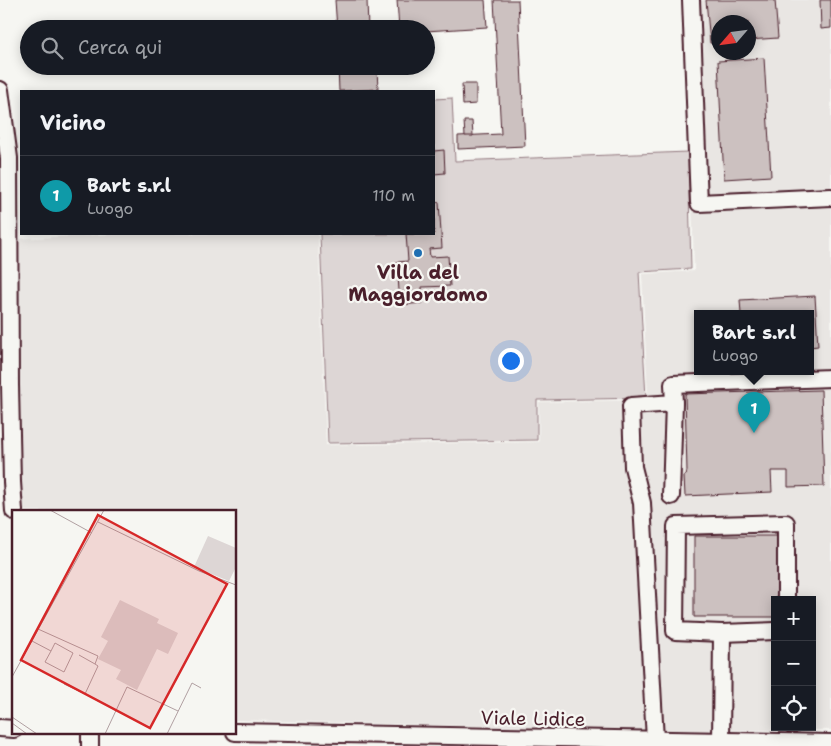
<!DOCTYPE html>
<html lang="it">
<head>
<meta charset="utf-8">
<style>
  body { margin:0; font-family:"Shantell Sans",sans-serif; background:#20242c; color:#f1f3f6 }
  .controls { position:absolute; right:15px; bottom:15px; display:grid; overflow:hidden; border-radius:0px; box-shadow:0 2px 12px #0003 }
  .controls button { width:45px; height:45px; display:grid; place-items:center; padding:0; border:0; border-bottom:1px solid #363941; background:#171b24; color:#f1f3f6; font:25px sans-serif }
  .compass { position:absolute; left:711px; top:15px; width:45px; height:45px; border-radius:50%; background:#171b24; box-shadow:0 2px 12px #0003; rotate:242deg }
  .you { position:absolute; left:510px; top:360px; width:18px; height:18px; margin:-12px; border:4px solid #fff; border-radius:50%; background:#1a73e8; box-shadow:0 0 0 8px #1a73e833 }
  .badge { display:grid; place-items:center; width:32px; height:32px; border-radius:50%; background:#ea580c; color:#fff; font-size:16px; font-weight:700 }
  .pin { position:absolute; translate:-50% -41px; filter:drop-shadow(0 1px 2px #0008) }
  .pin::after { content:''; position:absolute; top:26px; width:18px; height:15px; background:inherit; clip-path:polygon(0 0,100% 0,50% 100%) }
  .popup { position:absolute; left:694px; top:310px; width:120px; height:65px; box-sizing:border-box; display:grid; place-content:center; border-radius:0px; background:#171b24; filter:drop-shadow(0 1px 4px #0005); font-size:16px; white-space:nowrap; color:#9ea1a6 }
  .popup b { font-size:19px; color:#f1f3f6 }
  .popup::after { content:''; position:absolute; left:50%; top:100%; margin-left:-10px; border:10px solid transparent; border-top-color:#171b24 }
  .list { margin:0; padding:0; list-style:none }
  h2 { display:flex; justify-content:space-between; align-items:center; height:65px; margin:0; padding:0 20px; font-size:21px }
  h2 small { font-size:16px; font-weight:400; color:#9ea1a6 }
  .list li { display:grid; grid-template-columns:32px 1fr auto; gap:15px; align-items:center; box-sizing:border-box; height:80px; padding:0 20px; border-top:1px solid #363941 }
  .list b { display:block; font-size:19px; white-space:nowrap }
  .list p { margin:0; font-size:16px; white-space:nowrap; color:#9ea1a6 }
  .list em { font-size:16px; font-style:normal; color:#9ea1a6 }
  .icon { flex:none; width:28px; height:28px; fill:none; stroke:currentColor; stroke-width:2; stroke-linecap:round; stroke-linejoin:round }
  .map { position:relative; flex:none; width:831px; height:746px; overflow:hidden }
  .search { position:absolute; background:#171b24; box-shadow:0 2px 12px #0003; left:20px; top:20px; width:415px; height:55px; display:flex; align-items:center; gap:12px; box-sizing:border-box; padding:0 18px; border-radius:28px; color:#9ea1a6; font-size:19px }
  .panel { position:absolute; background:#171b24; box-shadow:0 2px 12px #0003; left:20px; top:90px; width:415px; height:145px; border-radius:0px }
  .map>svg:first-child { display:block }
  .built { fill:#e9e6e3; fill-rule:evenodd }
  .green { fill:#ddd6d5; stroke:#947a80 }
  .building { fill:#ccc1c0; stroke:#4a1f2b }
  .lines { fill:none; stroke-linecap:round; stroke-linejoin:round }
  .minor-casing { stroke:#4a1f2b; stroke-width:20 }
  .minor { stroke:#f6f6f2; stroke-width:16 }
  .poi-dot { fill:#1f6fb2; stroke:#f6f6f2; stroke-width:2 }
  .labels { text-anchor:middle; stroke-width:4.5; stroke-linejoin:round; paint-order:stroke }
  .poi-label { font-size:19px; font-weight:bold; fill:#4a1f2b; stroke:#f6f6f2 }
  .street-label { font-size:19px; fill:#4a1f2b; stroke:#f6f6f2 }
  .inset-road { fill:none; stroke:#b1a0a2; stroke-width:1 }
  .view { fill:#d62828; fill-opacity:0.15; stroke:#d62828; stroke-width:2.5 }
  .inset-edge { fill:none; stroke:#4a1f2b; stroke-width:2.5 }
</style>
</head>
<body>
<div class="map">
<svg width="831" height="746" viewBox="0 0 831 746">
  <rect width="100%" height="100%" fill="#f6f6f2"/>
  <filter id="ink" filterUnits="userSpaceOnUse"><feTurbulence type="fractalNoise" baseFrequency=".02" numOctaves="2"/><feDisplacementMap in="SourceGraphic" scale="10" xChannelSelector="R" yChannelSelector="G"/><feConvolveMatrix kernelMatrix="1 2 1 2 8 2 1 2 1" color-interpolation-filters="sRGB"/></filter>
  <g filter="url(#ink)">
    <path class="built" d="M 687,0 L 831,0 L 831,730 L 662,731 L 235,720 L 235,511 L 22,511 L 16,239 L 120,234 L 318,234 L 326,445 L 539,442 L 539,402 L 648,400 L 642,274 L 694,271 ZM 718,22 L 748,22 L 748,52 L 718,52 ZM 698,314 L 810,314 L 810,372 L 698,372 ZM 775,600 L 812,600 L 812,727 L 775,727 Z"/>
    <polygon class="green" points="452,98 455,161 688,152 691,269 639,272 646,398 537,400 537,440 328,443 320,234 434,234 434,99"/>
    <g class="building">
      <polygon points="335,0 367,0 368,29 337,29"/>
      <polygon points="397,0 485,0 487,27 426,31 426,29 399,29"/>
      <polygon points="494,0 518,0 525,146 458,149 458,136 501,134"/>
      <polygon points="706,0 775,0 778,38 748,40 748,22 718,22 718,43 710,43"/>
      <polygon points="820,0 831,0 831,28 821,29"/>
      <polygon points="764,58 771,176 724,179 718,61"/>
      <polygon points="338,66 365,66 365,70 377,69 378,89 339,91"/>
      <polygon points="462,84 476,84 476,104 463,105"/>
      <polygon points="464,121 472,121 473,136 465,136"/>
      <polygon points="444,150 445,173 434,174 434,151"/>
      <polygon points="439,202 442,248 429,249 430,257 448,256 450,286 422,287 423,303 400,305 397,262 408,261 406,234 434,234 434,203"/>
      <polygon points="815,296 818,346 810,347 810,314 741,314 740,300"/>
      <polygon points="821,390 824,486 788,487 788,471 771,471 772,492 685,496 684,476 686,475 687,471 685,394"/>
      <polygon points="694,536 777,536 777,600 775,600 775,617 694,617"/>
    </g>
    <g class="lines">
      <g class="minor-casing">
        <g id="minor">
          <polyline points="691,0 699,203 831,197"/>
          <polyline points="0,90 9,158 10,385 12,482 14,511"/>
          <polyline points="671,496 674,403"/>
          <polyline points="775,631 722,633 675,631 676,526 786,523 786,600"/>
          <polyline points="0,728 14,729"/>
          <polyline points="90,732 90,746"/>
          <polyline points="235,732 831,743"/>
          <polyline points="655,740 642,503 633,467 631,406 674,403 673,384 831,378"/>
          <polyline points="721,742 722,633"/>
        </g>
      </g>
      <use href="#minor" class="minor"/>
    </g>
  </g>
  <circle class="poi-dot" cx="418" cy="253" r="5"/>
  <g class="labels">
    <g class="poi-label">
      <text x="418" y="279">Villa del<tspan x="418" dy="22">Maggiordomo</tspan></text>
    </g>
    <g class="street-label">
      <text transform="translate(533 718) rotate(1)" y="7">Viale Lidice</text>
    </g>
  </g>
  <g transform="translate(12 510)">
    <rect width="224" height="224" fill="#f6f6f2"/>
    <path d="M 196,26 L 224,38 L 224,57 L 217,71 L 182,57 ZM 108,90 L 147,109 L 145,113 L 166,123 L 156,144 L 145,139 L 125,180 L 104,169 L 109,160 L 86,149 L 96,131 L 89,127 Z" fill="#ddd6d5"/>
    <path class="inset-road" d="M 38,0 L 80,23M 86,12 L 187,61 L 224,75M 26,119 L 86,146 L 83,154 L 86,156 L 73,184 L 52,174M 20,131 L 39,141 L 43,133 L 61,143 L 52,162 L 33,152 L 39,141M 67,145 L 83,154M 0,167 L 92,0M 0,207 L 25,224M 0,213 L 15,224M 93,224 L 115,177 L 166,201M 155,224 L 180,173 L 189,178"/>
    <path class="view" d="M 86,5 L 215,74 L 138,218 L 9,150 Z"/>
    <rect width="224" height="224" class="inset-edge"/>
  </g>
</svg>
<div class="controls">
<button>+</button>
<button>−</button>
<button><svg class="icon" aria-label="locate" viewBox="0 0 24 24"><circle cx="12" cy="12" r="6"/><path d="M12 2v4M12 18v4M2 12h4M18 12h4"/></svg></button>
</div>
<svg class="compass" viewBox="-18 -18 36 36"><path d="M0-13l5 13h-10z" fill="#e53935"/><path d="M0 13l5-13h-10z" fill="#9ea1a6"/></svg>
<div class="you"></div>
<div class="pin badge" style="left:754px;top:433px;background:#0f9aa8">1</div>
<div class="popup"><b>Bart s.r.l</b>Luogo</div>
<div class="search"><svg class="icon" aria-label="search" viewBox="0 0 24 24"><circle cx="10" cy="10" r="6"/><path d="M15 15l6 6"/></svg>Cerca qui</div>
<section class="panel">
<h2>Vicino<small></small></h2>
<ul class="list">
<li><span class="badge" style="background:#0f9aa8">1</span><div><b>Bart s.r.l</b><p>Luogo</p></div><em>110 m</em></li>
</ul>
</section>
</div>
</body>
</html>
